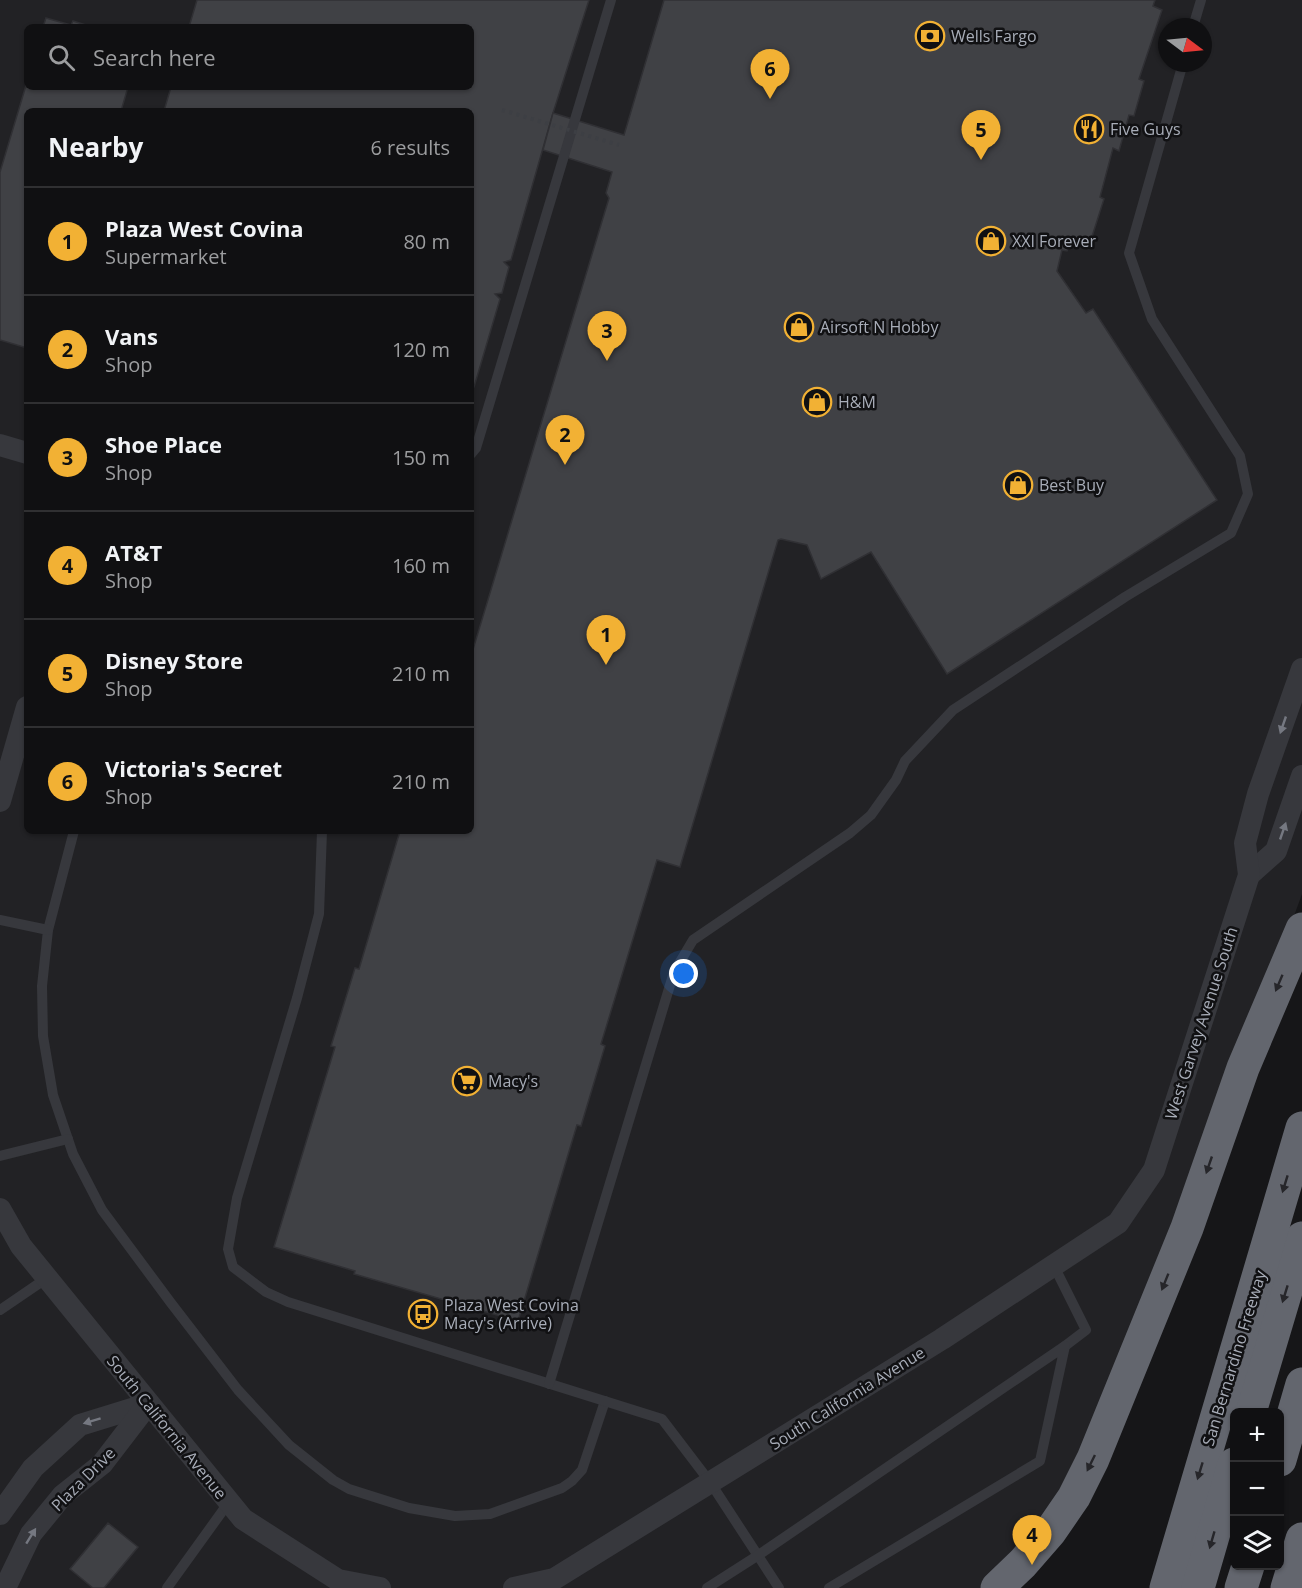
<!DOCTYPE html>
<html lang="en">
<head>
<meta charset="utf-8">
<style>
  body { margin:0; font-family:"Open Sans",sans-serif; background:#19191b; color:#f1f3f6 }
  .controls { position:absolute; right:18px; bottom:18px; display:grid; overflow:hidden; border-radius:9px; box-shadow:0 2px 4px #0004 }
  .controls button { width:54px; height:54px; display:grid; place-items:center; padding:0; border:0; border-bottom:2px solid #303032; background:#101012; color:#f1f3f6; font:30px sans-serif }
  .compass { position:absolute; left:1158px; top:18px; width:54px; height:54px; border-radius:50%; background:#101012; box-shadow:0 2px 4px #0004; rotate:106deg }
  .you { position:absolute; left:684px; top:974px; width:21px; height:21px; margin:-15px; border:4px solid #fff; border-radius:50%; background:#1a73e8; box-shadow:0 0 0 9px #1a73e833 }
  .badge { display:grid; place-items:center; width:39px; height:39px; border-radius:50%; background:#f2b134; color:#111; font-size:20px; font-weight:700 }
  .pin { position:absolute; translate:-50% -50px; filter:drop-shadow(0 2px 3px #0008) }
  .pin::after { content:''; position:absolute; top:32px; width:21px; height:18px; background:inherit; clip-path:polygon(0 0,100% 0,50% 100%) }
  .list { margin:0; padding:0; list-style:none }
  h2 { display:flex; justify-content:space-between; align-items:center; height:78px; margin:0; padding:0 24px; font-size:26px }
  h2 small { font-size:20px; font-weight:400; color:#9c9d9f }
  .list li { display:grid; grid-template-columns:39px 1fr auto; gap:18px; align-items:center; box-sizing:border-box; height:108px; padding:0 24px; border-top:2px solid #303032 }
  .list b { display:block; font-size:22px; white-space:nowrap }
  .list p { margin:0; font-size:20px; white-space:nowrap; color:#9c9d9f }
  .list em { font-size:20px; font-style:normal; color:#9c9d9f }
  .icon { flex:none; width:33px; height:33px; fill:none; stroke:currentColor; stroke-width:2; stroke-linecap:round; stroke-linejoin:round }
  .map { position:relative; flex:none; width:1302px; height:1588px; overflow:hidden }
  .search { position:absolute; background:#101012; box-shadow:0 2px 4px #0004; left:24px; top:24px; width:450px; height:66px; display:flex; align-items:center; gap:15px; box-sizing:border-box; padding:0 21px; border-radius:9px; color:#9c9d9f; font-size:22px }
  .panel { position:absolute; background:#101012; box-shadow:0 2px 4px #0004; left:24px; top:108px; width:450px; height:726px; border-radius:9px }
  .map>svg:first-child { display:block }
  .built { fill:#222225; fill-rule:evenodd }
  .building { fill:#404145; stroke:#303034; stroke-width:1.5 }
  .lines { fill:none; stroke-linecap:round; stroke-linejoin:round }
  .lane { stroke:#37383d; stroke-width:10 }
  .street { stroke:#37383d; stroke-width:22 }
  .highway { stroke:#63666e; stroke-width:33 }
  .path-bridge { stroke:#3d3f44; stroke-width:4; stroke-dasharray:3 4.5; stroke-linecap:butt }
  .oneway { fill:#757881 }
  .oneway2 { fill:#26262a }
  .labels { text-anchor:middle; stroke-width:5; stroke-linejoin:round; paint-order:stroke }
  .poi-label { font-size:16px; fill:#a8adb8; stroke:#111113; text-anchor:start }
  .street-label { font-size:16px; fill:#a8adb8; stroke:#111113 }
</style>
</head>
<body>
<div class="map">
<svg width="1302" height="1588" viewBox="0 0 1302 1588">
  <rect width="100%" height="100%" fill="#161618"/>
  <path class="built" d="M 0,0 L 1302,0 L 1302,894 L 1112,1415 L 997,1588 L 0,1588 ZM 27,27 L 471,27 L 471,87 L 27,87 ZM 1167,27 L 1203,27 L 1203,63 L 1167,63 ZM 27,111 L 471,111 L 471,831 L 27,831 Z"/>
  <g class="building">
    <polygon points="197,0 589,0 553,113 511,260 504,262 509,267 502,293 495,294 500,299 474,387 471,389 471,111 164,111 171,87 471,87 471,27 189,27"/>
    <polygon points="664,0 1155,0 1153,6 1162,10 1139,79 1144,81 1134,116 1129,115 1119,151 1113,148 1100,197 1104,199 1089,246 1072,241 1067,251 1062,250 1057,271 1086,313 1093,309 1217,500 947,674 871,552 821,579 807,545 781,539 778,540 680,867 657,860 601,1044 605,1046 581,1126 577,1125 518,1321 354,1274 355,1271 274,1247 335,1047 331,1046 355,968 359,969 400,831 471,831 471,656 609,198 606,193 612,172 543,150 553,113 624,135"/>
    <polygon points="46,18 71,25 73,21 92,27 43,27"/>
    <polygon points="27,82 27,87 128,87 121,111 27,111 27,348 0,340 0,172"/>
    <polygon points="108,1523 138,1547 104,1588 93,1588 70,1569"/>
  </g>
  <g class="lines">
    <g class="lane">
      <polyline points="1193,27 1201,0"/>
      <polyline points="471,454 476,448 611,0"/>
      <polyline points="74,831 48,930 42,986 43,1036 53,1095 73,1154 102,1210 171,1303 238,1390 289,1445 333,1480 349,1489 409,1508 455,1516 490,1514 562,1488 572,1481 582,1470 605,1401"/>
      <polyline points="322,831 319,914 297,998 237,1198 228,1249 233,1267 266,1292 288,1302 662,1419 710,1482 779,1588"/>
      <polyline points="0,920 48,930"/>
      <polyline points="0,1156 68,1139"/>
      <polyline points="1054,1266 1086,1330 1065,1346"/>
      <polyline points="0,1310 47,1278"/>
      <polyline points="549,1384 674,972 693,940 850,833 871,815 896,780 905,761 953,710 1125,597 1231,533 1248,494 1240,456 1152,319 1129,253 1183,63"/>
      <polyline points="167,1588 229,1502"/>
      <polyline points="707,1588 757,1556 1065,1346 1040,1461 829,1588"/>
    </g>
    <g class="street">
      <polyline points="0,445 27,453"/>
      <polyline points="0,801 27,707"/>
      <polyline points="1249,875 1276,851 1302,776"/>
      <polyline points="0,1209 21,1246 243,1519 338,1580 380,1588"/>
      <polyline points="0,1514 33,1468 80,1425 148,1404"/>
      <polyline points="5,1588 31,1534 63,1495 102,1464 148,1404"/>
      <polyline points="514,1588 554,1579 942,1339 1118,1223 1154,1170 1249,875 1245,843 1258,794 1302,669"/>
    </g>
    <g class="highway">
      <polyline points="1250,1412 1302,1238"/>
      <polyline points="1280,1460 1302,1384"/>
      <polyline points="997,1588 1023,1563 1050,1532 1074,1497 1093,1459 1187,1228 1243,1068 1302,929"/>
      <polyline points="1166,1588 1302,1128"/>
      <polyline points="1198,1588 1234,1464"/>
      <polyline points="1241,1588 1248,1566"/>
      <polyline points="1287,1588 1302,1539"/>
    </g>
    <polyline class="path-bridge" points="502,110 619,145"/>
  </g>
  <defs><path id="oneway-solid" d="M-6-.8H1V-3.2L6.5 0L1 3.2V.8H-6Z" transform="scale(1.5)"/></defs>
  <g class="oneway">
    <use href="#oneway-solid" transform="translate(1283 725) rotate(109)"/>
    <use href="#oneway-solid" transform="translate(1283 831) rotate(-71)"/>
    <use href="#oneway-solid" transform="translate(92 1421) rotate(163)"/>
    <use href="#oneway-solid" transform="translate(31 1536) rotate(-58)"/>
  </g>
  <g class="oneway2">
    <use href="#oneway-solid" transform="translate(1279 983) rotate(113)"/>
    <use href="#oneway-solid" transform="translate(1209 1165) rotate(109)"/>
    <use href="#oneway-solid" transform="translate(1285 1184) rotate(107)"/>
    <use href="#oneway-solid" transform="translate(1165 1282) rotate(112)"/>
    <use href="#oneway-solid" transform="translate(1285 1294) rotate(107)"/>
    <use href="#oneway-solid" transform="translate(1091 1463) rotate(116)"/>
    <use href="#oneway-solid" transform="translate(1200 1471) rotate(107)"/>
    <use href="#oneway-solid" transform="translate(1212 1540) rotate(106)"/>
  </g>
  <defs>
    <g id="bank-ring" transform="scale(1.5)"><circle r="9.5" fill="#111113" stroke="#f2b134" stroke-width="1.5"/><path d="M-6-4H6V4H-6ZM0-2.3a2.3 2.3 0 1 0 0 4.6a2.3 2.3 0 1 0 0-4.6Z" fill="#f2b134"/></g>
    <g id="restaurant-ring" transform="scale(1.5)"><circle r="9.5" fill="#111113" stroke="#f2b134" stroke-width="1.5"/><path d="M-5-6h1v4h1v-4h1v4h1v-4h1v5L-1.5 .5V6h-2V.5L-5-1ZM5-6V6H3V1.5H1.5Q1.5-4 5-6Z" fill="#f2b134"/></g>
    <g id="shop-ring" transform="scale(1.5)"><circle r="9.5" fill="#111113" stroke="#f2b134" stroke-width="1.5"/><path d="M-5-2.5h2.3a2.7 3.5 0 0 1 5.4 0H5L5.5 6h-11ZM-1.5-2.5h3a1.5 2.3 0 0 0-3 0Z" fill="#f2b134"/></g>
    <g id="supermarket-ring" transform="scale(1.5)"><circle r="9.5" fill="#111113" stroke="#f2b134" stroke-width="1.5"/><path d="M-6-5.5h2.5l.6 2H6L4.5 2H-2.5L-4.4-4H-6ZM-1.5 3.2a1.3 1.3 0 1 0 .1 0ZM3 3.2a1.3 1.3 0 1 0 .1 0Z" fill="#f2b134"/></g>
    <g id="bus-ring" transform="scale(1.5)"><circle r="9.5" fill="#111113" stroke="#f2b134" stroke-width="1.5"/><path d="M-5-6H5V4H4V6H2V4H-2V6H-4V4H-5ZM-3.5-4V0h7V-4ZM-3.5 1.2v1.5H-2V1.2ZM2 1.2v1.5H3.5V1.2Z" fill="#f2b134"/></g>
  </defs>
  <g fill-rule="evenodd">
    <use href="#bank-ring" x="930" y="36"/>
    <use href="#restaurant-ring" x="1089" y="129"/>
    <use href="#shop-ring" x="991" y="241"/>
    <use href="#shop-ring" x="799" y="327"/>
    <use href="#shop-ring" x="817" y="402"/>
    <use href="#shop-ring" x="1018" y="485"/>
    <use href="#supermarket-ring" x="467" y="1081"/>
    <use href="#bus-ring" x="423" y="1314"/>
  </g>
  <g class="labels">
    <g class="poi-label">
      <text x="951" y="42">Wells Fargo</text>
      <text x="1110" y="135">Five Guys</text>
      <text x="1012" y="247">XXI Forever</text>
      <text x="820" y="333">Airsoft N Hobby</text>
      <text x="838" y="408">H&amp;M</text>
      <text x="1039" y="491">Best Buy</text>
      <text x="488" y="1087">Macy's</text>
      <text x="444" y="1311">Plaza West Covina<tspan x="444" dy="18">Macy's (Arrive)</tspan></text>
    </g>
    <g class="street-label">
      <text transform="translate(1201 1023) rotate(-72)" y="6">West Garvey Avenue South</text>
      <text transform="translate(1234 1358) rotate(-73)" y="6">San Bernardino Freeway</text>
      <text transform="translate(847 1398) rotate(-32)" y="6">South California Avenue</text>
      <text transform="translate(167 1427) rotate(51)" y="6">South California Avenue</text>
      <text transform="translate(83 1479) rotate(-45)" y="6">Plaza Drive</text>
    </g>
  </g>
</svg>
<div class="controls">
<button>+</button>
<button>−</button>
<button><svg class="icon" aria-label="layers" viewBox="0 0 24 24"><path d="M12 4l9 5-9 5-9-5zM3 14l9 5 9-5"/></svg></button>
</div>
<svg class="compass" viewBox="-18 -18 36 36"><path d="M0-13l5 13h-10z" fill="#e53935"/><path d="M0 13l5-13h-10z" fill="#9c9d9f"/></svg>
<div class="you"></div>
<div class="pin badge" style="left:606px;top:665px">1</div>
<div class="pin badge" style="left:565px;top:465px">2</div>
<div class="pin badge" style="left:607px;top:361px">3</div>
<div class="pin badge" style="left:1032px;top:1565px">4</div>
<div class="pin badge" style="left:981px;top:160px">5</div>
<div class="pin badge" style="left:770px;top:99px">6</div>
<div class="search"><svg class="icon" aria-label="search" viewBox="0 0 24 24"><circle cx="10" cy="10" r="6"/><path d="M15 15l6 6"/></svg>Search here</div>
<section class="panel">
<h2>Nearby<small>6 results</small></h2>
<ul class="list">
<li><span class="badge">1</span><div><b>Plaza West Covina</b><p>Supermarket</p></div><em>80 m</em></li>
<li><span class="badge">2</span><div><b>Vans</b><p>Shop</p></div><em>120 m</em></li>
<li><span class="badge">3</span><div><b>Shoe Place</b><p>Shop</p></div><em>150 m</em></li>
<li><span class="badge">4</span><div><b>AT&amp;T</b><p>Shop</p></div><em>160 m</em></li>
<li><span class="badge">5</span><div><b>Disney Store</b><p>Shop</p></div><em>210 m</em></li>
<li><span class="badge">6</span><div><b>Victoria's Secret</b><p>Shop</p></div><em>210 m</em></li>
</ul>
</section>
</div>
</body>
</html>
